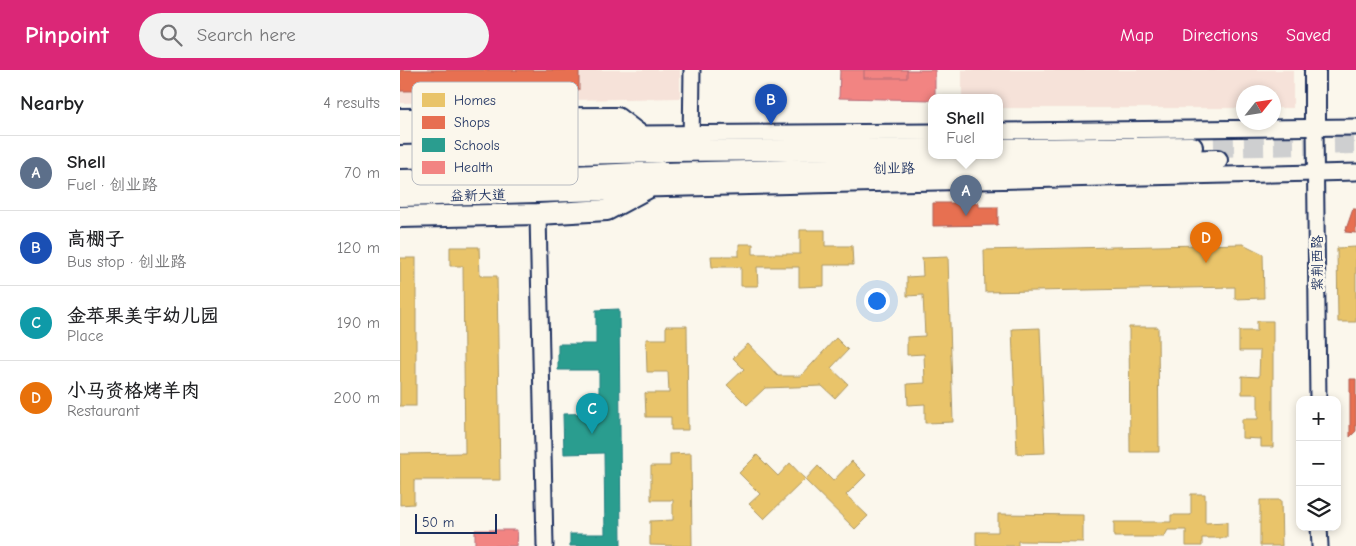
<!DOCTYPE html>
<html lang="en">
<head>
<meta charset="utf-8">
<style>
  body { margin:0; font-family:"Comic Neue","LXGW WenKai TC",sans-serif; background:#f2f2f2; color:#202124 }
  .controls { position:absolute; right:15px; bottom:15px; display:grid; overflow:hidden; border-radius:10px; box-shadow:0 2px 8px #0003 }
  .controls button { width:45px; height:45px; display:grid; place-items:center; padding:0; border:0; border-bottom:1px solid #e0e0e0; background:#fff; color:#202124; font:25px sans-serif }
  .compass { position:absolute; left:836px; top:15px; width:45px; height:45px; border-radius:50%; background:#fff; box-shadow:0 2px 8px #0003; rotate:60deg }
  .scale { position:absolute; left:15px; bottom:12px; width:82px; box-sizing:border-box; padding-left:5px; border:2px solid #1b2f5e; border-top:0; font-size:14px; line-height:18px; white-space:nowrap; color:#1b2f5e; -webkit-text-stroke:4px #fbf7ec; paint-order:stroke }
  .you { position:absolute; left:476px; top:230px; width:18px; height:18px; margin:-12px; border:4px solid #fff; border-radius:50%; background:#1a73e8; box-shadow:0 0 0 8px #1a73e833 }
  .badge { display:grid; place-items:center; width:32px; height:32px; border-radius:50%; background:#db2777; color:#fff; font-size:16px; font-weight:700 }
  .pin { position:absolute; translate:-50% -41px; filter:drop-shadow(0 1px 2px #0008) }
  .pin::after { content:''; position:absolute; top:26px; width:18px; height:15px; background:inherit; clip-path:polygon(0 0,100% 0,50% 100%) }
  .popup { position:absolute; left:528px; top:24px; width:75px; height:65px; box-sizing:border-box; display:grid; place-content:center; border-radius:10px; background:#fff; filter:drop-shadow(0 1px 4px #0005); font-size:16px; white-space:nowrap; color:#757577 }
  .popup b { font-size:19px; color:#202124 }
  .popup::after { content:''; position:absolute; left:50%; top:100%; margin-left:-10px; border:10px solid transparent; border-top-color:#fff }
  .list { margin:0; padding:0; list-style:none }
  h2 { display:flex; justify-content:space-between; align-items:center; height:65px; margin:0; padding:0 20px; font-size:21px }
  h2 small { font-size:16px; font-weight:400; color:#757577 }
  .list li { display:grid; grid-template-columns:32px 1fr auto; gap:15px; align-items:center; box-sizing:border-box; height:75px; padding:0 20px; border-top:1px solid #e0e0e0 }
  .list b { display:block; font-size:19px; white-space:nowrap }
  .list p { margin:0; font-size:16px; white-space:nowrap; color:#757577 }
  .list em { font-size:16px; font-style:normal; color:#757577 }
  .icon { flex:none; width:28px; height:28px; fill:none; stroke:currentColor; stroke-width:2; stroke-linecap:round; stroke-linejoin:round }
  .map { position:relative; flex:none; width:956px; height:476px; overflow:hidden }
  header { display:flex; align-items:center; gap:30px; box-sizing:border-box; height:70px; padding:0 25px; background:#db2777; color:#fff }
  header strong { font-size:24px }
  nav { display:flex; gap:28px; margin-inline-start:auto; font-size:18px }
  .search { width:350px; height:45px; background:#f2f2f2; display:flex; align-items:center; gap:12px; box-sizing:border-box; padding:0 18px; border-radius:28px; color:#757577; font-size:19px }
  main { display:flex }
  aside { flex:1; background:#fff }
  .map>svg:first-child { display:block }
  .built { fill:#f6e2d9 }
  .homes { fill:#e9c46a; stroke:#ab9766 }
  .shops { fill:#e76f51; stroke:#aa5c55 }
  .schools { fill:#2a9d8f; stroke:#267c80 }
  .health { fill:#f28482; stroke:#b26a77 }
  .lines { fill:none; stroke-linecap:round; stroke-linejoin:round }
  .major-tunnel { stroke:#cecfd0; stroke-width:20; stroke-dasharray:20 10; stroke-linecap:butt }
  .minor-casing { stroke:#1b2f5e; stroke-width:19 }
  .major-casing { stroke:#1b2f5e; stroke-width:24 }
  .highway-casing { stroke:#1b2f5e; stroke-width:26 }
  .minor { stroke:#fbf7ec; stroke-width:15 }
  .major { stroke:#fbf7ec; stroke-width:20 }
  .highway { stroke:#fbf7ec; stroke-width:22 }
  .labels { text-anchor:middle; stroke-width:5; stroke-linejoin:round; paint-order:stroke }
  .street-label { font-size:14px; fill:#1b2f5e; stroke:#fbf7ec }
  .key { fill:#fbf7ec; stroke:#b8bbc1; stroke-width:1 }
  .key-label { font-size:14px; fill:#1b2f5e }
</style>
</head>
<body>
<header>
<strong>Pinpoint</strong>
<div class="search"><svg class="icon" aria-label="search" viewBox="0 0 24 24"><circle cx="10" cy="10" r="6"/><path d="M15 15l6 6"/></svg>Search here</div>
<nav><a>Map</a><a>Directions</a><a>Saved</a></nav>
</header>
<main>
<aside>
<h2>Nearby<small>4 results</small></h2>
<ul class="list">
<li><span class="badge" style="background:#5c6f8a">A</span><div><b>Shell</b><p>Fuel · 创业路</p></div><em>70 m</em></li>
<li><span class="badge" style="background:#1a4fb4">B</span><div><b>高棚子</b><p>Bus stop · 创业路</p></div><em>120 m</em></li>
<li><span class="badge" style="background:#0f9aa8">C</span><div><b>金苹果美宇幼儿园</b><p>Place</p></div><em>190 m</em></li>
<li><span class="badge" style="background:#e8710a">D</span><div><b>小马资格烤羊肉</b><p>Restaurant</p></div><em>200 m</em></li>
</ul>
</aside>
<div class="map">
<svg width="956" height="476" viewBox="0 0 956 476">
  <rect width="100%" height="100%" fill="#fbf7ec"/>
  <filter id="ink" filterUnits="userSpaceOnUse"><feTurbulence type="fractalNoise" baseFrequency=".02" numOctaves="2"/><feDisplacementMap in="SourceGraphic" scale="10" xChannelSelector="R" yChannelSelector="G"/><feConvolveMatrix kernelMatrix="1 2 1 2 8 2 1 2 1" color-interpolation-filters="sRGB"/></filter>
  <g filter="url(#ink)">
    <g class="built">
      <polygon points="0,0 280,0 280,28 0,33"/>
      <polygon points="562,0 893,0 893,38 874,38 874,22 844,22 843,38 600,38 600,27 562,27"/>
    </g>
    <g class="homes">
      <polygon points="400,160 425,160 425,176 452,176 453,195 424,195 424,216 399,217 399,197 357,197 358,216 341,216 341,197 312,197 311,186 339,186 339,174 353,174 353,184 400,184"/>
      <polygon points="843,174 863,184 864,228 835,229 835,217 585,222 584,180"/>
      <polygon points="50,177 79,177 80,206 97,206 100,410 14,410 14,434 0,435 0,384 65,383 63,196 50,196"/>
      <polygon points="956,177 956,252 938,252 937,178"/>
      <polygon points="548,187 553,352 525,353 525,334 508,335 507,314 525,313 524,284 507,285 507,267 525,266 523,225 507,226 507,207 523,206 522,188"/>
      <rect x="0" y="188" width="16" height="148"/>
      <polygon points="857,251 873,251 873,377 861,377 861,369 842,368 842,349 858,349 858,324 842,324 842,306 859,307 860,281 839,281 839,261 857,261"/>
      <polygon points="266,256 287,256 288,360 271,360 271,347 246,347 245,323 269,323 268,302 247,302 246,269 266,269"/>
      <polygon points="729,257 758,257 759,382 730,382"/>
      <polygon points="640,258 645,383 617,384 612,259"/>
      <polygon points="436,268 448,280 431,298 448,314 435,328 422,316 365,318 347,335 327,315 344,299 333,288 348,274 378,306 401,306"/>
      <polygon points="291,383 292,476 250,475 250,451 273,450 273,430 251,430 251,396 270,396 270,384"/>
      <polygon points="357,385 378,406 390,393 405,409 364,449 349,434 360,424 339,403"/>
      <polygon points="452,391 466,405 446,425 468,446 455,459 405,410 418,396 433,411"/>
      <polygon points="791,424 805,424 805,453 827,452 827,468 802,468 802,476 786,476 786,460 768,460 764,467 714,467 714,452 771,452 771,445 791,445"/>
      <polygon points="860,430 881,430 882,476 860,476"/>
      <polygon points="598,444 683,445 683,472 618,471 618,476 576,476 576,462 598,462"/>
    </g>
    <g class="shops">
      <polygon points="0,0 179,0 179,20 0,21"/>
      <polygon points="533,133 579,133 579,137 598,137 598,155 533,156"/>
      <polygon points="953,139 956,139 956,163 945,162"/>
      <polygon points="950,309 956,309 956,361 950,367"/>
    </g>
    <polygon class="schools" points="219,239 221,476 170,476 170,464 205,464 204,383 164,384 163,344 199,343 199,300 158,300 158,274 196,274 196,240"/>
    <g class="health">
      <polygon points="440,0 535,0 535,27 532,27 532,30 439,28"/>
      <rect x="464" y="0" width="43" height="8"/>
      <polygon points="75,460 117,460 116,476 75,476"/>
    </g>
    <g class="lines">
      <polyline class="major-tunnel" points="814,77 956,74"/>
      <g class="minor-casing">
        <g id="minor">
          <polyline points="915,57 918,330"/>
          <polyline points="600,61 956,57"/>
          <polyline points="238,64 532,62"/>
          <polyline points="291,73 292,0"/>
          <polyline points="246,119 956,102"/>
          <polyline points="138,144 145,476"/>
          <polyline points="919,457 920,476"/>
        </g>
      </g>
      <g class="major-casing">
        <g id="major">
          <polyline points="0,49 217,48 260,81 532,79"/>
          <polyline points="915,57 915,0"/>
          <polyline points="0,64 129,61 238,64"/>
          <polyline points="600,79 792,77"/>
          <polyline points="0,126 242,119"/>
          <polyline points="0,147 138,144 207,140 246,119 262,103 817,90"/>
        </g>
      </g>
      <g class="highway-casing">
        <g id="highway">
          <polyline points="0,87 260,81"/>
          <polyline points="0,111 128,109 262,103"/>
        </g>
      </g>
      <use href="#minor" class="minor"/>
      <use href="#major" class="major"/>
      <use href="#highway" class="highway"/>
    </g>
  </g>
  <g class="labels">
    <g class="street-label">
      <text transform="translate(494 98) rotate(-1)" y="5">创业路</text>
      <text transform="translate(78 125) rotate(-1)" y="5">益新大道</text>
      <text transform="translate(917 193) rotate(-90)" y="5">紫荆西路</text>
    </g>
  </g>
  <rect x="12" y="12" width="166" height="103" rx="8" class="key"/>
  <rect x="22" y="23" width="23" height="14" fill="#e9c46a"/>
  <rect x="22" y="46" width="23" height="13" fill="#e76f51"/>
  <rect x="22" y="68" width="23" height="14" fill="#2a9d8f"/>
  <rect x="22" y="91" width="23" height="13" fill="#f28482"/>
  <g class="key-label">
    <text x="54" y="35">Homes</text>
    <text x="54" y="57">Shops</text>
    <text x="54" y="80">Schools</text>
    <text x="54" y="102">Health</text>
  </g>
</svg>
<div class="controls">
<button>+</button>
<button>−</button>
<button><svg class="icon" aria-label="layers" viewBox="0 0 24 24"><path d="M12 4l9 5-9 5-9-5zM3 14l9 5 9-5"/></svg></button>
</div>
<svg class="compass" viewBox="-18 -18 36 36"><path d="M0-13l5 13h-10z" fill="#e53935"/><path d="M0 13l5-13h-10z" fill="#757577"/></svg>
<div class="scale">50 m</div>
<div class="you"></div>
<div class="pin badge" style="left:566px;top:146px;background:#5c6f8a">A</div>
<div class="popup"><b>Shell</b>Fuel</div>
<div class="pin badge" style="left:371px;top:55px;background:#1a4fb4">B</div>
<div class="pin badge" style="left:192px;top:364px;background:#0f9aa8">C</div>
<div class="pin badge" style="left:806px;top:193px;background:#e8710a">D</div>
</div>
</main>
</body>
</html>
